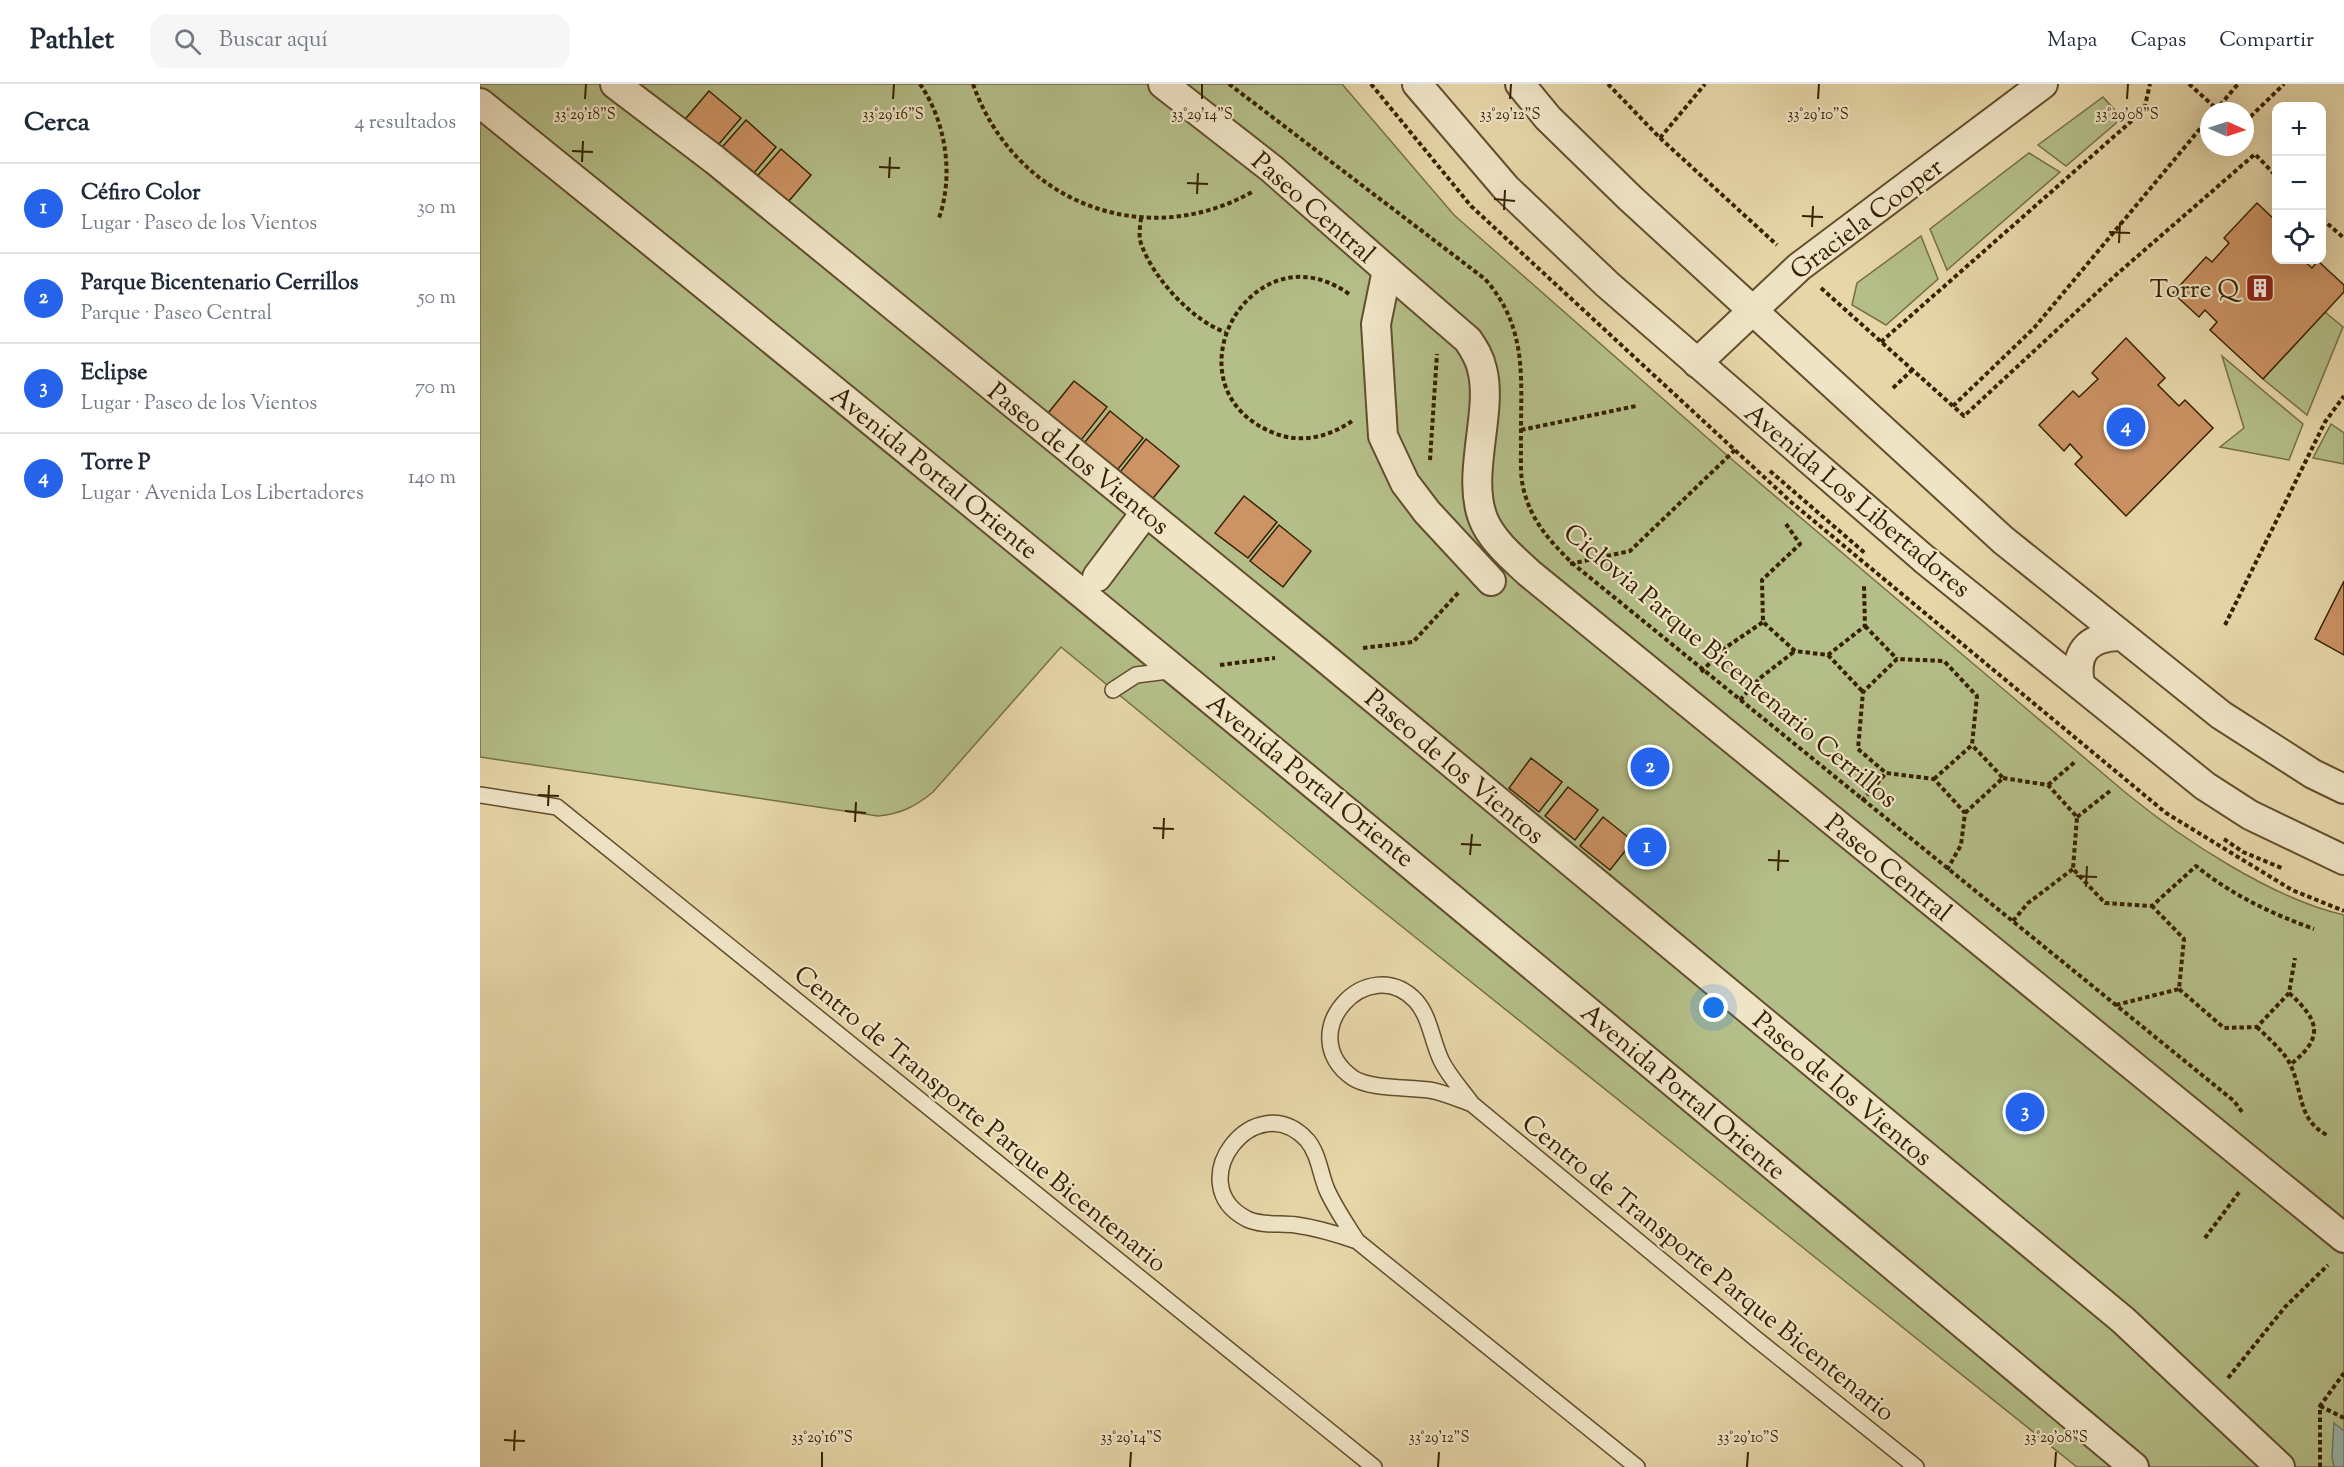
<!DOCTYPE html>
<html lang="es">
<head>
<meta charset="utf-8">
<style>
  body { margin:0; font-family:"Sorts Mill Goudy",serif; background:#f6f6f7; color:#1f2937 }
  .controls { position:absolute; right:18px; top:18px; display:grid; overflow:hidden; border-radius:12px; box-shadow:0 6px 24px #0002 }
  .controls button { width:54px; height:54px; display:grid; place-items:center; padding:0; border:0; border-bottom:2px solid #e0e1e3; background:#fff; color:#1f2937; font:30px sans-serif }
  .compass { position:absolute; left:1720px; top:18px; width:54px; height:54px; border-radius:50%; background:#fff; box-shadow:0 6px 24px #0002; rotate:93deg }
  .you { position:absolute; left:1234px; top:924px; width:21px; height:21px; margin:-15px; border:4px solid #fff; border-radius:50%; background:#1a73e8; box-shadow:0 0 0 9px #1a73e833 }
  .badge { display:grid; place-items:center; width:39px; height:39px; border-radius:50%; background:#2563eb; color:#fff; font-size:20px; font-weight:700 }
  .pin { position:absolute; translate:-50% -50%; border:3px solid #fff; box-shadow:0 2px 6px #0006 }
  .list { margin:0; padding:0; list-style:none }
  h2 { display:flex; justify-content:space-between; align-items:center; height:78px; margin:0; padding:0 24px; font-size:26px }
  h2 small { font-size:20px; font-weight:400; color:#747a83 }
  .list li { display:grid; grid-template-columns:39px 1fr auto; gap:18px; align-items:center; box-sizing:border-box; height:90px; padding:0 24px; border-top:2px solid #e0e1e3 }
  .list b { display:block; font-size:22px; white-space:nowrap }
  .list p { margin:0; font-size:20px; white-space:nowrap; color:#747a83 }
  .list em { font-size:20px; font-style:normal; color:#747a83 }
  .icon { flex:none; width:33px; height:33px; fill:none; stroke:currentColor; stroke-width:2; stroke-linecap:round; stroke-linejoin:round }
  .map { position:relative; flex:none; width:1864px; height:1383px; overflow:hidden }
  header { display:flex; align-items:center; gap:36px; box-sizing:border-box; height:84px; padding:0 30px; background:#fff; border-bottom:2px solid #e0e1e3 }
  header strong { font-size:28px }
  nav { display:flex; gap:33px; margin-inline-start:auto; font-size:21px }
  .search { width:420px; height:54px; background:#f6f6f7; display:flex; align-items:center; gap:15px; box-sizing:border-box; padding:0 21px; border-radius:18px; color:#747a83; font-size:22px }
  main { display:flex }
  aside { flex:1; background:#fff }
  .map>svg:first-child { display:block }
  .green { fill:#b4be88; stroke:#767045; stroke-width:1.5 }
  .water { fill:#98b7b0; stroke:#717b6a; stroke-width:1.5 }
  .building { fill:#cc9364; stroke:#372102; stroke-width:1.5 }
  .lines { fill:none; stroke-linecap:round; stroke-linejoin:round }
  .lane-casing { stroke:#634e2c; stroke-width:18 }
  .street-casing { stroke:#634e2c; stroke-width:32 }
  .path { stroke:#372102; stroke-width:4; stroke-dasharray:4.5 3; stroke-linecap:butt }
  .lane { stroke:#efe4c6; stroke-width:15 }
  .street { stroke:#efe4c6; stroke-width:28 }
  .ticks { fill:none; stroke:#372102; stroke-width:2 }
  .labels { text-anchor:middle; stroke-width:4.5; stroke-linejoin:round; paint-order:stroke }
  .street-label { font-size:26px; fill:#372102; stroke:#efe4c6 }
  .poi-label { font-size:26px; fill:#372102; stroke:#efe4c6; text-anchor:end }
  .ticks-label { font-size:15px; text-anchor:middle; fill:#372102; stroke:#efe4c6; stroke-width:4.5; stroke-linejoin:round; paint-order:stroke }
</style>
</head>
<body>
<header>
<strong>Pathlet</strong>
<div class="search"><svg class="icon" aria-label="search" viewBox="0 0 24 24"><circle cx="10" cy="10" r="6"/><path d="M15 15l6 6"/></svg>Buscar aquí</div>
<nav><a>Mapa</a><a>Capas</a><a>Compartir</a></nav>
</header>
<main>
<aside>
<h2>Cerca<small>4 resultados</small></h2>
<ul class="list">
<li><span class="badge">1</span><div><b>Céfiro Color</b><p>Lugar · Paseo de los Vientos</p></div><em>30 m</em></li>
<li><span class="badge">2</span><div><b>Parque Bicentenario Cerrillos</b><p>Parque · Paseo Central</p></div><em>50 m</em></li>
<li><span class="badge">3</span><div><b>Eclipse</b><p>Lugar · Paseo de los Vientos</p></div><em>70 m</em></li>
<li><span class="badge">4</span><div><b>Torre P</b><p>Lugar · Avenida Los Libertadores</p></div><em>140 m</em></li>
</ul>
</aside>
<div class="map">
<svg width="1864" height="1383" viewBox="0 0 1864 1383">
  <rect width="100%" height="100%" fill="#e6d6a8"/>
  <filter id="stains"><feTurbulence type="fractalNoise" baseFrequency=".00333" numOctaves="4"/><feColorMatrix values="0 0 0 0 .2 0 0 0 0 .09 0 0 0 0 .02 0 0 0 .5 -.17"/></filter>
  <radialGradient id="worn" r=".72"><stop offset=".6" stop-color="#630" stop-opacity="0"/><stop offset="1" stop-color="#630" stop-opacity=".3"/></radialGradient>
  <g class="green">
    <path d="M 0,0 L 862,0 L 974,131 L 1249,373 L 1646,709 C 1702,755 1793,815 1864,831 L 1864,1383 L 1597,1383 L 885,813 L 581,563 L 453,708 C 436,722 421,730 398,732 L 0,673 Z"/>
    <polygon points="1623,13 1642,34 1586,82 1558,61"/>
    <polygon points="1549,69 1580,88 1467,186 1450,145"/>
    <polygon points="1441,152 1458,195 1406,241 1372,221 1377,199"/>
    <polygon points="1845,228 1863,243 1827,331 1783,295"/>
    <polygon points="1742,272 1823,340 1809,376 1740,363 1764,344"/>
    <polygon points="1851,340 1864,349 1864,380 1833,374"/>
  </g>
  <polygon class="water" points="1854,1339 1864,1347 1864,1383 1854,1383 1852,1373"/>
  <g class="building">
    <polygon points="229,7 261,34 233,67 201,40"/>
    <polygon points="266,36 296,63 268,96 237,69"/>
    <polygon points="301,65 331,91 303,124 272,98"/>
    <polygon points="1777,119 1796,137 1796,176 1823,176 1832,184 1838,177 1864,201 1864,208 1783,295 1730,246 1737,238 1725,226 1719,233 1693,209 1726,173 1732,178 1749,159 1744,154"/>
    <polygon points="1646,254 1685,294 1678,301 1699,322 1705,316 1733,344 1646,432 1595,380 1602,373 1590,360 1584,367 1559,341 1593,307 1599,313 1618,295 1612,289"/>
    <polygon points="594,297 627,323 598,360 565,333"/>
    <polygon points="630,327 663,354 634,390 601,363"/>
    <polygon points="666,355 699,382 670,418 637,392"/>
    <polygon points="764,412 797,438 768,474 735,449"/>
    <polygon points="799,441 831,467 803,503 770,477"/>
    <polygon points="1864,497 1864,571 1835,555"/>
    <polygon points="1051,674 1082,698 1059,728 1029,704"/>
    <polygon points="1088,703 1118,726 1095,756 1065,732"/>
    <polygon points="1123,733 1153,757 1130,786 1100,762"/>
  </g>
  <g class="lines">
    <g class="lane-casing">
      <g id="lane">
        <polyline points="633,606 656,591 696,586"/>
        <polyline points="0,711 77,723 894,1383"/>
        <path d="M 992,1020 C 978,1015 963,1008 949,1006 C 928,1003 890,1005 873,994 C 811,950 888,866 936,917 C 950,933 952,957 961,976 C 968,991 982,1006 992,1020 L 1275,1254 L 1436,1383"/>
        <path d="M 877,1157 C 867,1141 855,1124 847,1106 C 840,1090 839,1070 827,1056 C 775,1000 699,1100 767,1135 C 782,1142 800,1139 816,1141 C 838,1144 857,1150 877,1157 L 1157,1383"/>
      </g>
    </g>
    <g class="street-casing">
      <g id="street">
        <polyline points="135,0 235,76 839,569 1643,1236 1800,1383"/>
        <polyline points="683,0 792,85 907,186 896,240 903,352 925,399 947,428 1011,497"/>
        <polyline points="937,0 1026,104 1128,201 1444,475 1725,702 1770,731 1864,776"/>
        <polyline points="1040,0 1068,34 1150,114 1523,456 1741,631 1833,690 1864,705"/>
        <path d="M 0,19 C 556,468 1106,924 1654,1383"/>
        <path d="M 907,186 L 988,256 C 994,265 1000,274 1002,285 C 1014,329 983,397 1006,441 C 1016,460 1033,474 1049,489 L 1864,1154"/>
        <polyline points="1217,279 1319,183 1563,0"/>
        <polyline points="617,493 665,429"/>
        <path d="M 1600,600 C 1594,569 1607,553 1639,552"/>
      </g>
    </g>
    <g class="path">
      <path d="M 440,0 C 466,38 474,91 459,134"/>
      <path d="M 493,0 C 534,117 663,169 772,108"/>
      <path d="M 749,0 L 1005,195 C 1050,246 1040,299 1041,361 C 1041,376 1040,393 1044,407 C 1052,438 1070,457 1092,479 L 1754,1017 L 1762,1028"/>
      <polyline points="891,0 991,122 1311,418 1686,729 1812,806 1864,827"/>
      <polyline points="1128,0 1180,54 1297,161"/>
      <polyline points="1709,0 1739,27"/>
      <polyline points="1735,27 1758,0"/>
      <polyline points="1765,38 1804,0"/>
      <polyline points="1180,54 1225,0"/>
      <path d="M 661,134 C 660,143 658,154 662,162 C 674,195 713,237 745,248"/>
      <polyline points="1842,135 1864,154"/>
      <polyline points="1341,204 1484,332 1637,190 1775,70 1796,92"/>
      <path d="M 869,210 C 771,140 681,304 794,349 C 821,360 849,353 872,337"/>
      <polyline points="1401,258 1664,26 1670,0"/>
      <polyline points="1413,304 1432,286"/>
      <polyline points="1473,322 1554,244 1729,34"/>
      <polyline points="1041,346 1156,322"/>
      <polyline points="950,376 957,270"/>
      <polyline points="1290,387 1386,470"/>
      <polyline points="1306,440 1320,460 1282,496 1283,538 1315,567 1348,571 1385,542 1384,502"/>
      <polyline points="1090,480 1150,467 1255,366"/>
      <polyline points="1745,541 1845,338 1864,312"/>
      <polyline points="1385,542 1417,575"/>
      <polyline points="883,564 933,558 979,508"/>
      <polyline points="1348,571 1383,608"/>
      <polyline points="740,581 795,574"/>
      <polyline points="1221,588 1245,564 1283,538"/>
      <polyline points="1260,616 1280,594 1315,567"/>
      <path d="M 1523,694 L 1568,701 L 1597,733 L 1593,785 L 1625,819 L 1672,822 L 1716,782 C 1752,811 1790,829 1834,845"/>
      <polyline points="1454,695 1492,661 1497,612 1464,577 1417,575 1383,608 1378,665 1406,689 1454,695 1485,729 1481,761 1467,786"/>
      <polyline points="1568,701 1596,677"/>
      <polyline points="1382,717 1406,689"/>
      <polyline points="1485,729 1523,694 1492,661"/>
      <polyline points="1597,733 1630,707"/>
      <polyline points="1744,755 1763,768 1804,785"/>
      <polyline points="1533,837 1548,819 1593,785"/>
      <polyline points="1699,905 1744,944 1777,943 1809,909 1815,874"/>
      <path d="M 1809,909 C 1839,936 1845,953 1811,980"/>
      <polyline points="1636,921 1699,905 1704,855 1672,822"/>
      <path d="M 1777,943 C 1788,954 1805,968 1811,982 C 1823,1009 1818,1036 1847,1051"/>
      <polyline points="1725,1154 1760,1107"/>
      <polyline points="1748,1294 1805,1223 1848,1181"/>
      <polyline points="1840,1322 1864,1334"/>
      <polyline points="1840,1383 1840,1322 1864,1289"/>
    </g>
    <use href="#lane" class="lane"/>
    <use href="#street" class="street"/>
  </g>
  <path class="ticks" d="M 105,15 L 106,0M 413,15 L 414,0M 722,15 L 722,0M 1030,15 L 1031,0M 1338,15 L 1339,0M 1647,15 L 1648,0M 92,67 L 113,68M 102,78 L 103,57M 399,83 L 420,84M 409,94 L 410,73M 707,99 L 728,100M 717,110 L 718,89M 1014,115 L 1035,117M 1024,126 L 1025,106M 1322,132 L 1343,133M 1332,143 L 1333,122M 1629,148 L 1650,149M 1639,159 L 1640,138M 58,711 L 79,712M 68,722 L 69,701M 365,727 L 386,729M 375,738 L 376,718M 673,744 L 694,745M 683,755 L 684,734M 981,760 L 1001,761M 990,771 L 992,750M 1288,776 L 1309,777M 1298,787 L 1299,766M 1596,792 L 1617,793M 1606,803 L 1607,782M 24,1356 L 45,1357M 34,1367 L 35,1346M 342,1383 L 342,1368M 650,1383 L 651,1368M 958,1383 L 959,1368M 1267,1383 L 1268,1368M 1575,1383 L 1576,1368"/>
  <defs>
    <g id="building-square" transform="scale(1.5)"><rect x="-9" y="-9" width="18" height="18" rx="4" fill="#8f2418" stroke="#efe4c6"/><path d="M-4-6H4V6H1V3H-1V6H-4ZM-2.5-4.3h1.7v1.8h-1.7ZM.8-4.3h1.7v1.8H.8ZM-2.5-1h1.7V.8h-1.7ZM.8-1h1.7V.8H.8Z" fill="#fff"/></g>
  </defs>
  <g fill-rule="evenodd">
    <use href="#building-square" x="1780" y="204"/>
  </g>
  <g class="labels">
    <g class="street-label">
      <text transform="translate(834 123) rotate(41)" y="9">Paseo Central</text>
      <text transform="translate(1386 134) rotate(-37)" y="9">Graciela Cooper</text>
      <text transform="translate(599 374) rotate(39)" y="9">Paseo de los Vientos</text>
      <text transform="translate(455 388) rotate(39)" y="9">Avenida Portal Oriente</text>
      <text transform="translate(1378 416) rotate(40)" y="9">Avenida Los Libertadores</text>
      <text transform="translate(1251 581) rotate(40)" y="9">Ciclovia Parque Bicentenario Cerrillos</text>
      <text transform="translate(975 682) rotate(40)" y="9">Paseo de los Vientos</text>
      <text transform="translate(831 696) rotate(39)" y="9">Avenida Portal Oriente</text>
      <text transform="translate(1409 783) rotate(39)" y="9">Paseo Central</text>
      <text transform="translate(1363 1004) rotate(40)" y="9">Paseo de los Vientos</text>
      <text transform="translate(1204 1007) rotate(40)" y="9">Avenida Portal Oriente</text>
      <text transform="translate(501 1034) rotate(39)" y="9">Centro de Transporte Parque Bicentenario</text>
      <text transform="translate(1229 1183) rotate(39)" y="9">Centro de Transporte Parque Bicentenario</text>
    </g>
    <g class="poi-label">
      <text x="1759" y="213">Torre Q</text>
    </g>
  </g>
  <g class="ticks-label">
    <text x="105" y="35">33°29'18"S</text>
    <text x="413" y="35">33°29'16"S</text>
    <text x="722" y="35">33°29'14"S</text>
    <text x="1030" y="35">33°29'12"S</text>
    <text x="1338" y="35">33°29'10"S</text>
    <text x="1647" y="35">33°29'08"S</text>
    <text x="342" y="1358">33°29'16"S</text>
    <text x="651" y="1358">33°29'14"S</text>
    <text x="959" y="1358">33°29'12"S</text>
    <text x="1268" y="1358">33°29'10"S</text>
    <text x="1576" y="1358">33°29'08"S</text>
  </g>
  <rect width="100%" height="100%" filter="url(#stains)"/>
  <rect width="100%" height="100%" fill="url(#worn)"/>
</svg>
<div class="controls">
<button>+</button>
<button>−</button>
<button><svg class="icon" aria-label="locate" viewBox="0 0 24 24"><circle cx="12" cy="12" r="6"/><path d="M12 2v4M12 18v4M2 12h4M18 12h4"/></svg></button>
</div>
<svg class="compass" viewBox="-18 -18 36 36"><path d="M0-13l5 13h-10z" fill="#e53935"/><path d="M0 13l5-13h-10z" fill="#747a83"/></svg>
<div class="you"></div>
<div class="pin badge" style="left:1167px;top:763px">1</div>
<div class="pin badge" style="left:1170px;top:683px">2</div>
<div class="pin badge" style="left:1545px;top:1028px">3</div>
<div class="pin badge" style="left:1646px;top:343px">4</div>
</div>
</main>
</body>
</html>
